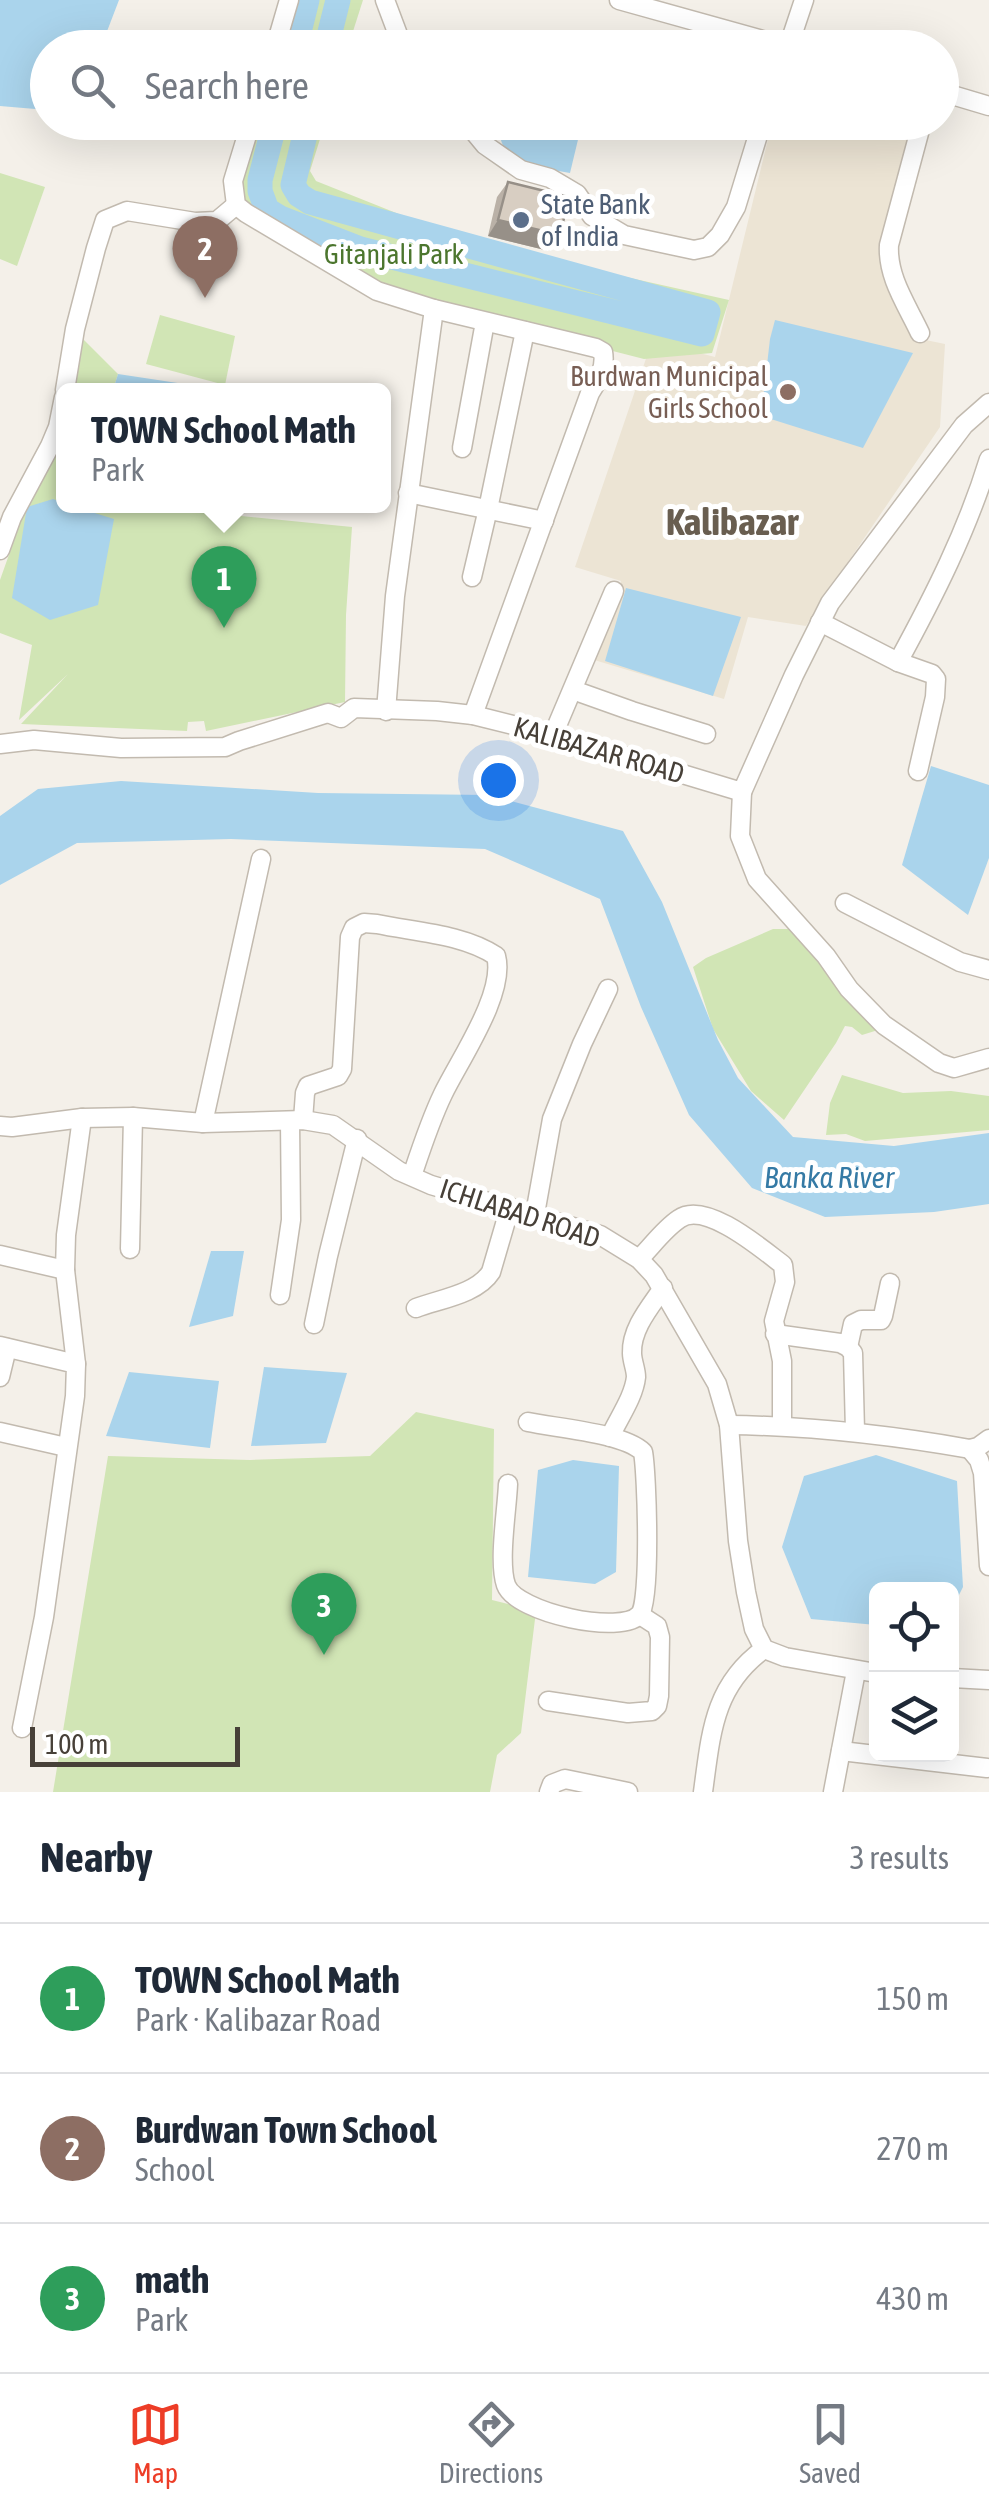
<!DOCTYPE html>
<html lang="en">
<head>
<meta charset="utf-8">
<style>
  body { margin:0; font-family:"Asap Condensed",sans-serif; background:#f6f6f7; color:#1f2937 }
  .controls { position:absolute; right:30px; bottom:30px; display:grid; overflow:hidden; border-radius:15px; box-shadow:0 10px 40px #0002 }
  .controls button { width:90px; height:90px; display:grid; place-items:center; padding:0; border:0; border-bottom:2px solid #e0e1e3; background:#fff; color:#1f2937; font:50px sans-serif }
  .scale { position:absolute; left:30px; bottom:25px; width:210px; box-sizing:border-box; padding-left:10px; border:5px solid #474038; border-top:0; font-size:28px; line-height:35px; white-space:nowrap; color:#474038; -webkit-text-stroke:8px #fff; paint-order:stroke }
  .you { position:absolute; left:498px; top:780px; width:35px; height:35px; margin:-25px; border:8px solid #fff; border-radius:50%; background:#1a73e8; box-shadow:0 0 0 15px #1a73e833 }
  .badge { display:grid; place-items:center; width:65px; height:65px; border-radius:50%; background:#ed3d27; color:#fff; font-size:32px; font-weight:700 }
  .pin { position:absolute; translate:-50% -82px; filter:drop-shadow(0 2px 5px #0008) }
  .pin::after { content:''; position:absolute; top:52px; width:35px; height:30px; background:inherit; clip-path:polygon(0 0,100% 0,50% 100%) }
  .popup { position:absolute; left:56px; top:383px; width:335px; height:130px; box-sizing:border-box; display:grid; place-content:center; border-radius:15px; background:#fff; filter:drop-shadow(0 2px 8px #0005); font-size:32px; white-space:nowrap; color:#747a83 }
  .popup b { font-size:38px; color:#1f2937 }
  .popup::after { content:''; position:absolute; left:50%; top:100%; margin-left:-20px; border:20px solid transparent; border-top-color:#fff }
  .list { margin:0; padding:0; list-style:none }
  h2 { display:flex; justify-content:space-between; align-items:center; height:130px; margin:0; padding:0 40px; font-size:42px }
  h2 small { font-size:32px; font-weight:400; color:#747a83 }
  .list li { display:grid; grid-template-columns:65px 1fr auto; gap:30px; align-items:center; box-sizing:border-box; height:150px; padding:0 40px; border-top:2px solid #e0e1e3 }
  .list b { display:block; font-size:38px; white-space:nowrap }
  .list p { margin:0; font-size:32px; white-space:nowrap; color:#747a83 }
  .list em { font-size:32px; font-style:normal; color:#747a83 }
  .icon { flex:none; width:55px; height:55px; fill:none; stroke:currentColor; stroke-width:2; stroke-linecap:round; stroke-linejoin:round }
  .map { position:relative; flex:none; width:989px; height:1792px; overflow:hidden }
  .search { position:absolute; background:#fff; box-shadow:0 10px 40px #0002; left:30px; right:30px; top:30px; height:110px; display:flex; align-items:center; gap:25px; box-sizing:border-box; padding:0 35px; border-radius:55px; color:#747a83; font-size:38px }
  .sheet { height:580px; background:#fff }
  nav { display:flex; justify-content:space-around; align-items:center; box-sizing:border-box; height:140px; border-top:2px solid #e0e1e3; background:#fff; font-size:28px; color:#747a83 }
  nav a { display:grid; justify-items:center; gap:5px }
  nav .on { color:#ed3d27 }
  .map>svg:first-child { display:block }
  .education { fill:#ece4d4 }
  .green { fill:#d1e5b5 }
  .water { fill:#aad4ec }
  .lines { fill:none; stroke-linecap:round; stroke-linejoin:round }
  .river { stroke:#aad4ec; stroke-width:25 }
  .street-casing { stroke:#c2baaf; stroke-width:21 }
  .street { stroke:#fff; stroke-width:18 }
  .wall { fill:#bab1a7 }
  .shaded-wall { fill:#979088 }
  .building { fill:#d8cec2; stroke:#979088; stroke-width:2.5 }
  .service-dot { fill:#5c6f8a; stroke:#fff; stroke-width:4 }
  .education-dot { fill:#8d6e63; stroke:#fff; stroke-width:4 }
  .labels { text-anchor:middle; stroke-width:10; stroke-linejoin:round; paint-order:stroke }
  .service-label { font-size:28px; fill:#4e5e75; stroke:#fff; text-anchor:start }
  .park-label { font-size:28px; fill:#4c762e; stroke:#fff }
  .education-label { font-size:28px; fill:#785e54; stroke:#fff; text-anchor:end }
  .street-label { font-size:28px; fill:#474038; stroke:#fff }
  .water-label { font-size:30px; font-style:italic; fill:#357aa5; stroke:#fff }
  .district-label { font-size:38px; font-weight:bold; fill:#695e50; stroke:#fff }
</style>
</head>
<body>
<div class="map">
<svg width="989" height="1792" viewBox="0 0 989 1792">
  <rect width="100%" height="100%" fill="#f4f0e9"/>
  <polygon class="education" points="772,123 917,123 879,260 916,338 945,344 940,427 820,603 806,626 748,617 724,699 591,659 621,581 575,567 652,341 715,357"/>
  <g class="green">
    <polygon points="288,0 363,0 348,47 273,48"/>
    <polygon points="251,123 325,123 310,171 316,181 469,242 729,300 712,353 644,359 377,291 236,205"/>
    <polygon points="0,173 45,187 17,266 0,259"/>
    <polygon points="160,315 235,336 225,385 146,364"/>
    <polygon points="75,331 118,374 113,390 66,390"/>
    <polygon points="64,400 64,506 142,506 352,527 346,615 345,702 206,731 204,721 188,722 187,731 21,724 68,674 19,720 32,645 0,633 0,580"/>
    <polygon points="773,929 793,929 878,1030 862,1035 852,1027 845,1026 836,1043 784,1120 751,1091 713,1029 693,967 706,958"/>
    <polygon points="842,1075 903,1093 951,1091 989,1096 989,1130 865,1141 846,1134 826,1135 830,1103"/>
    <polygon points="416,1412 494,1429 492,1600 536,1611 521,1733 497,1755 490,1792 53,1792 108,1456 250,1460 370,1456"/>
  </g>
  <g class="water">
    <polygon points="0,0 119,0 101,47 48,48 47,110 0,106"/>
    <path d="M 499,123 L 582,123 L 570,173 C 538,167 497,166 499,123 Z"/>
    <polygon points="775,320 913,353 863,448 761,416 770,339"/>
    <polygon points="118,374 224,390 113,390"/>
    <polygon points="53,499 64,503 64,506 72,506 114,519 98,605 50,620 12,598 27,507"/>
    <polygon points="626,588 741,617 713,696 605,661"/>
    <polygon points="931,766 989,785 989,858 968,915 902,865"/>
    <polygon points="121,781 318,793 488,795 623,831 662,902 718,1040 738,1078 793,1137 894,1146 989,1133 989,1204 934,1212 825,1217 752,1188 689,1115 641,1007 600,899 485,849 231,839 77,843 0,885 0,816 38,789"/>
    <polygon points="211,1251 244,1251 233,1316 189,1327"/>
    <polygon points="264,1367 347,1373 326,1443 251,1446"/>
    <polygon points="129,1372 219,1381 210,1448 106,1436"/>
    <polygon points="876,1455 957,1481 963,1587 952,1609 952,1590 876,1590 876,1625 811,1619 782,1547 804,1476"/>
    <polygon points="573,1460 619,1466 616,1572 595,1584 528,1577 538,1470"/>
  </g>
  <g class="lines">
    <g class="river">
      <polyline points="295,48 307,0"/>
      <polyline points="326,48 338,0"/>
      <polyline points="275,122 260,180 260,191 267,210 280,218 360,249 702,334 708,312 310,202 299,195 293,185 308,122"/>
    </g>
    <g class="street-casing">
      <g id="street">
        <polyline points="385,0 403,48"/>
        <polyline points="619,0 791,48"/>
        <polyline points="275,48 289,0"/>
        <polyline points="788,48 804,0"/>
        <polyline points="942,92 989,106"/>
        <polyline points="251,122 233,181 236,205 246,213 377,291 434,309 395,596 386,711"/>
        <polyline points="466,122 485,145 521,170 550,178 577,194 592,216 624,235 694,250 708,247 720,235 736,207 762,122"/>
        <path d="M 434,309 L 596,348 L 603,352 C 606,368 598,380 590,393 L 473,715"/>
        <path d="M 920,333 C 907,305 887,277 889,245 L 922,122"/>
        <polyline points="65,390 75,329 96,248 105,220 127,211 195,222 217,221 236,205"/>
        <polyline points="462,448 485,322"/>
        <polyline points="408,493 544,521"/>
        <polyline points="0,550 12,517 50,446 58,427 64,397"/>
        <polyline points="472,577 488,509 525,331"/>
        <polyline points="820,622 898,662 932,674 936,679 935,697 918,771"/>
        <path d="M 898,662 C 934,596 967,531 989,459"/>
        <polyline points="573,690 632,711 706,734"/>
        <polyline points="553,735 614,591"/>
        <polyline points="0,744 34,740 121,748 225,747 239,741 328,713 341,718 354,708 437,711 473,715 553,735 742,792 794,675 830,603 964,425 989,403"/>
        <polyline points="742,792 740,836 757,879 826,956 849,989 884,1025 939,1063 954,1068 989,1058"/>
        <polyline points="845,903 960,962 989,970"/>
        <path d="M 303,1120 L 305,1093 L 308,1086 L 338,1076 L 342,1069 L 350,937 L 354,928 L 364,923 L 377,924 C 415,932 463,934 496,956 C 506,993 460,1059 443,1094 C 430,1121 421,1149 412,1176"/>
        <polyline points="203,1123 261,859"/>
        <polyline points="0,1126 12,1127 82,1118 133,1117 203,1123 303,1120 333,1125 399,1171 431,1185 600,1235 639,1259 654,1275 717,1384 729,1425 738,1541 746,1592 754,1629 764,1649 785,1657 876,1673"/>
        <polyline points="535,1214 552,1119 582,1044 608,989"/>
        <polyline points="130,1249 133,1117"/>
        <polyline points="0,1255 65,1270"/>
        <path d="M 639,1259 C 652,1246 664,1229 679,1219 C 705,1200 762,1249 783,1265 L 785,1282 L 774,1321 L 782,1361 L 782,1426"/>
        <polyline points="280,1295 291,1220 290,1121"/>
        <path d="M 416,1308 C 440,1299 477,1294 491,1272 L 510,1207"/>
        <polyline points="314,1324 328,1256 357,1139"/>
        <polyline points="775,1334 840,1343 848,1347 853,1353 855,1431"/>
        <polyline points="0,1346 76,1364 75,1396 44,1617 22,1728"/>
        <polyline points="848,1347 853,1324 861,1320 881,1320 883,1316 890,1283"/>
        <polyline points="76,1364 65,1270 66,1235 82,1118"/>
        <polyline points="0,1377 7,1348"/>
        <path d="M 729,1425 C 810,1426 890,1435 970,1449 L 978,1447 L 989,1439"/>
        <polyline points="0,1432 66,1447"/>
        <path d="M 610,1437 C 618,1419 634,1397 636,1377 C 636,1369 632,1361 632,1353 C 631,1329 650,1307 663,1288"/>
        <polyline points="970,1449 979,1460 983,1473 989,1566"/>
        <path d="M 508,1484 C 507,1510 498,1562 506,1585 C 516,1613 623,1636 640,1614 C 651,1601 647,1474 643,1452 C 624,1433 556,1428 528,1422"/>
        <polyline points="952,1678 989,1680"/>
        <polyline points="548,1701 628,1713 652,1711 657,1706 659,1696 660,1637 657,1626 640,1615"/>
        <polyline points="841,1751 987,1768"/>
        <polyline points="549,1792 552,1784 565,1779 628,1792"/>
        <path d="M 703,1792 C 711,1734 713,1686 764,1649"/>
        <polyline points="833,1792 856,1671"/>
      </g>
    </g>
    <use href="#street" class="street"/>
  </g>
  <polygon class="wall" points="508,182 560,235 549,251 488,236 497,197"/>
  <polygon class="shaded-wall" points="498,220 560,235 549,251 488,236"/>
  <polygon class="building" points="508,182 569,197 560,235 498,220"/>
  <circle class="service-dot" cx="521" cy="220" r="10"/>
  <circle class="education-dot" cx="788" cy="392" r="10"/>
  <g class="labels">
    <g class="service-label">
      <text x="541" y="214">State Bank<tspan x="541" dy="32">of India</tspan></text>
    </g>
    <g class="park-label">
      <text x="394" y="264">Gitanjali Park</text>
    </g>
    <g class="education-label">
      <text x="768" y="386">Burdwan Municipal<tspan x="768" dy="32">Girls School</tspan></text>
    </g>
    <g class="street-label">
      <text transform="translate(599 750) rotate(16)" y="10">KALIBAZAR ROAD</text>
      <text transform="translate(520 1213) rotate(18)" y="10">ICHLABAD ROAD</text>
    </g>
    <g class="water-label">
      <text x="829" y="1188">Banka River</text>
    </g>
    <g class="district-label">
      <text x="732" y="535">Kalibazar</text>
    </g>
  </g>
</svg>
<div class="controls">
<button><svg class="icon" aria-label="locate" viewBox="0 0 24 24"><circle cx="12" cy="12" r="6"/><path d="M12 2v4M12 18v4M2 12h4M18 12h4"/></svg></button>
<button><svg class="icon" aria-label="layers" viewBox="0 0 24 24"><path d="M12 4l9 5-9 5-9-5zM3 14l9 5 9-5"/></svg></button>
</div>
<div class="scale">100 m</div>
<div class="you"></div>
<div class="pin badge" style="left:224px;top:628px;background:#2e9e5b">1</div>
<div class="popup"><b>TOWN School Math</b>Park</div>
<div class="pin badge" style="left:205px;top:298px;background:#8d6e63">2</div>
<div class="pin badge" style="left:324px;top:1655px;background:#2e9e5b">3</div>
<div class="search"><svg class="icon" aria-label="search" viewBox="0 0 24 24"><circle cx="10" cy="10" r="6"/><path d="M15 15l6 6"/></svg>Search here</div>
</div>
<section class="sheet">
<h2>Nearby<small>3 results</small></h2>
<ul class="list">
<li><span class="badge" style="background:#2e9e5b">1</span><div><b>TOWN School Math</b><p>Park · Kalibazar Road</p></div><em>150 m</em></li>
<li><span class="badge" style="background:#8d6e63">2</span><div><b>Burdwan Town School</b><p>School</p></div><em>270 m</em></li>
<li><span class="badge" style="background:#2e9e5b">3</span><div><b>math</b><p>Park</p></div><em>430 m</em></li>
</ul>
</section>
<nav>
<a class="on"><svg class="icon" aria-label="map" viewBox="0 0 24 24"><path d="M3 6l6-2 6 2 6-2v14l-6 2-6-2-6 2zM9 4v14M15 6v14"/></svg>Map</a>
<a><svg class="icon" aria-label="directions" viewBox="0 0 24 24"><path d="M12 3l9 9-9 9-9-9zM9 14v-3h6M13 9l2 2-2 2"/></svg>Directions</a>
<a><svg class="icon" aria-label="saved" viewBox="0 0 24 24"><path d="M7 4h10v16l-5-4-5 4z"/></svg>Saved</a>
</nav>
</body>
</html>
